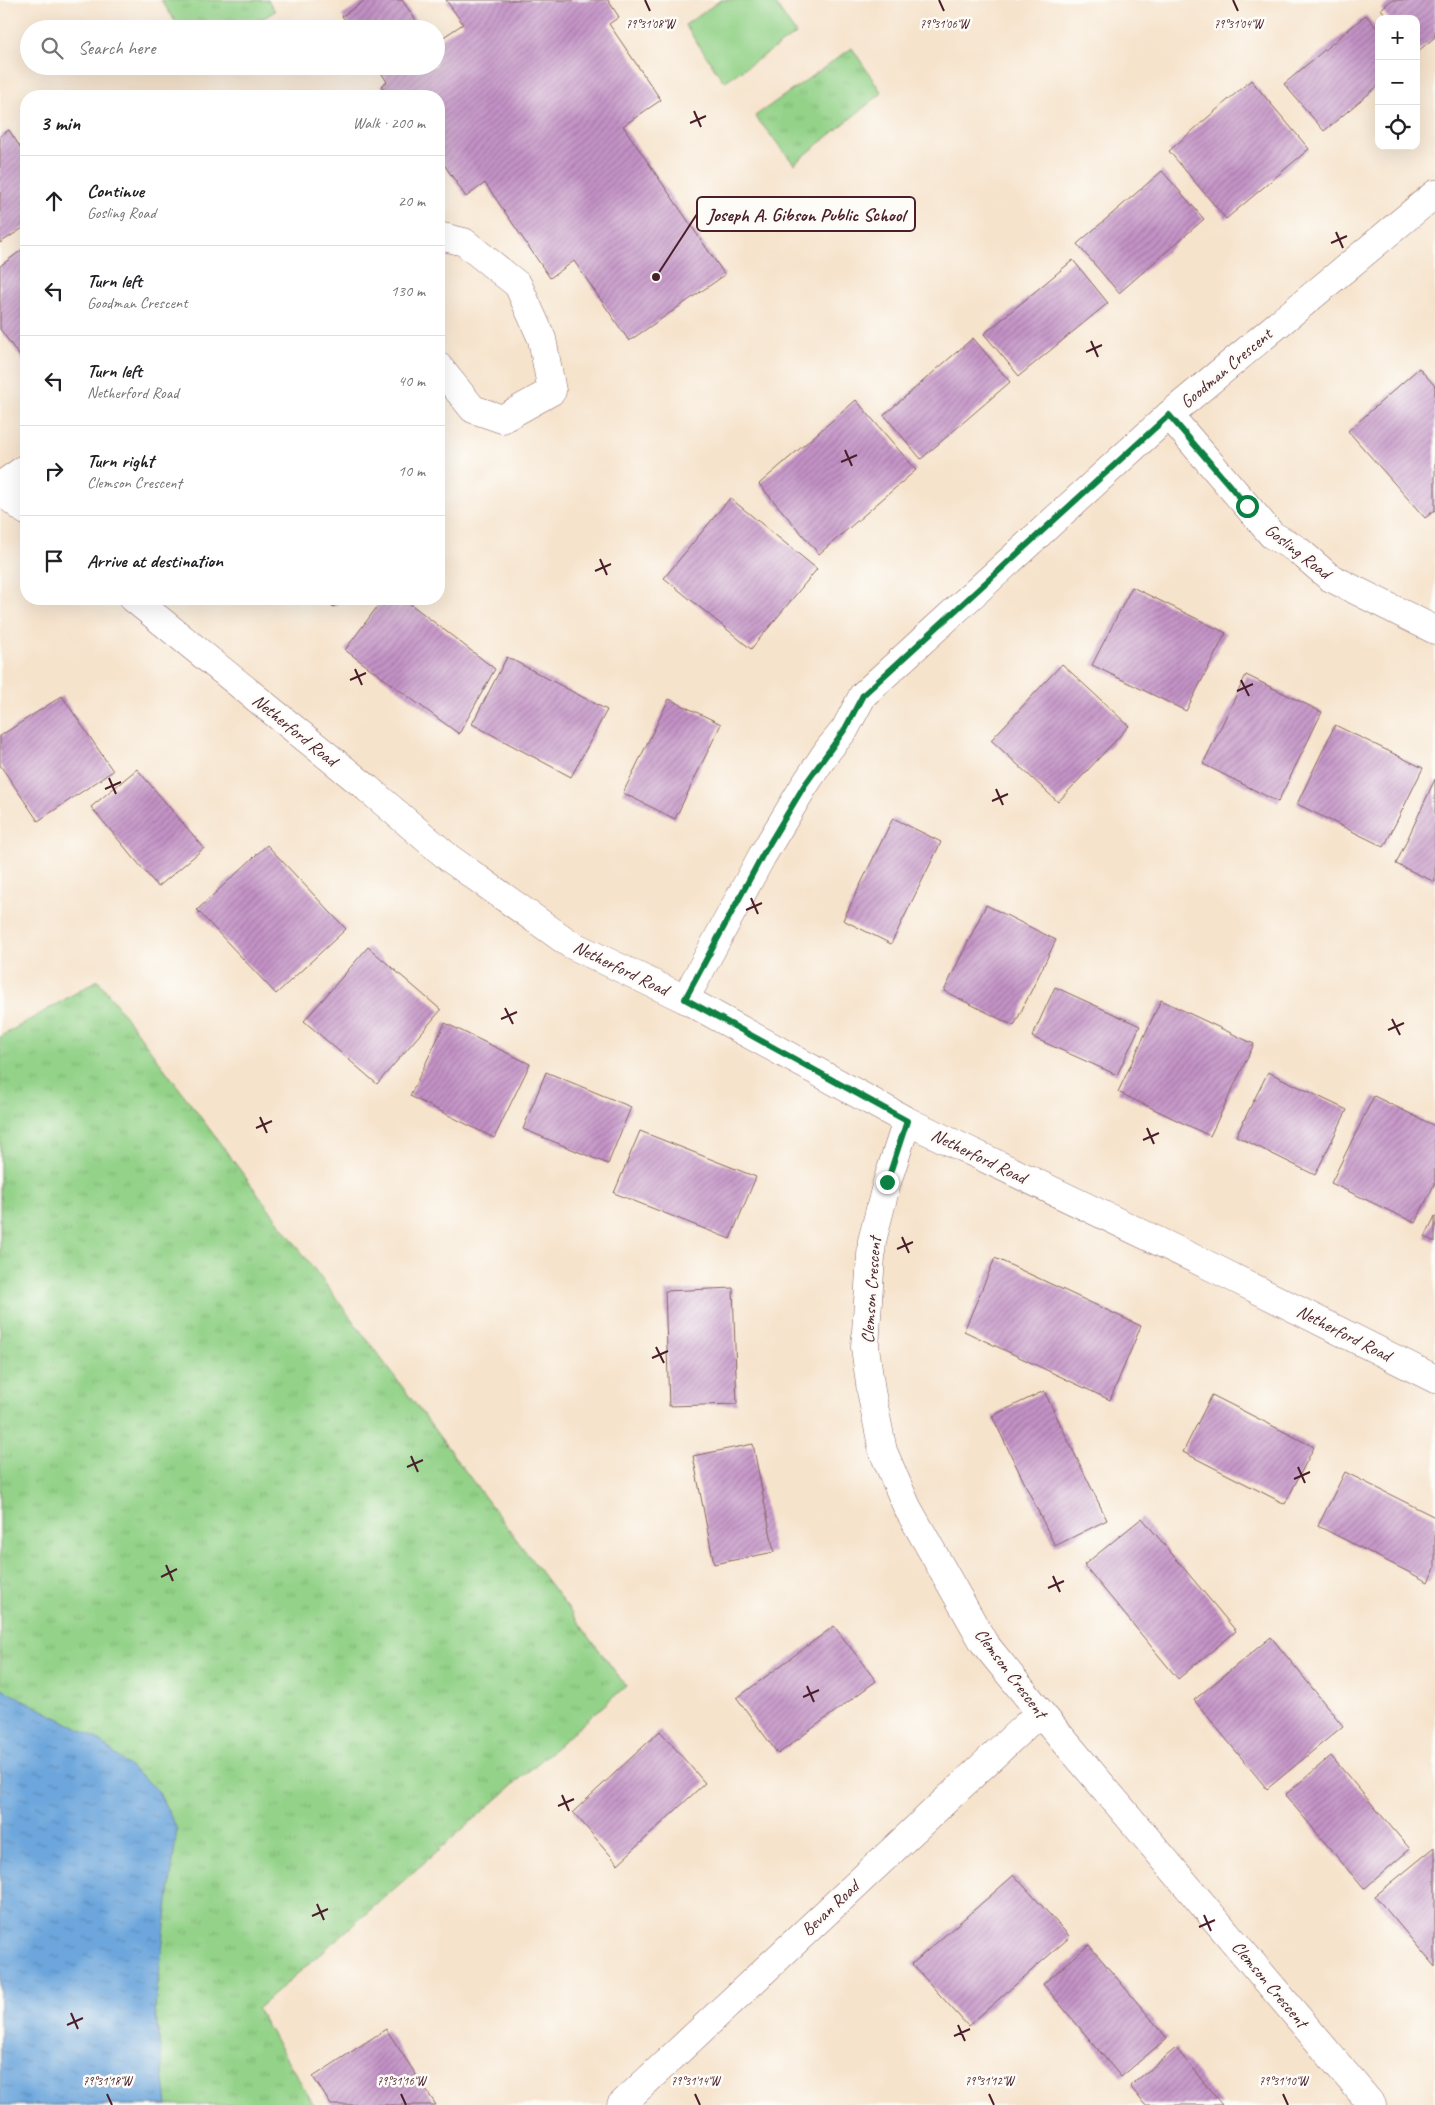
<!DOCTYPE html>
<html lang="en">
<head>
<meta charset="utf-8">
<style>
  body { margin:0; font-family:Caveat,sans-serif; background:#f6f6f6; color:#202124 }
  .controls { position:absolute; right:15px; top:15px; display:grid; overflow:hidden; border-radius:10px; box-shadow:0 5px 20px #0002 }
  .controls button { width:45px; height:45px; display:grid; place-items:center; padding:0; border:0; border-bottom:1px solid #e0e0e0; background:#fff; color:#202124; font:25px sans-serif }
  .stop { position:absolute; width:15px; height:15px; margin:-11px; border:4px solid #0b8043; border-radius:50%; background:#fff }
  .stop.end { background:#0b8043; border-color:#fff; box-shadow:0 1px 5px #0008 }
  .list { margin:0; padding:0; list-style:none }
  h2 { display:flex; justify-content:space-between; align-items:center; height:65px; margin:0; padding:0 20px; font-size:21px }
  h2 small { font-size:16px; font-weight:400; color:#757577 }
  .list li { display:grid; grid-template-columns:32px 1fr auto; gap:15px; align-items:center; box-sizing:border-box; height:90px; padding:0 20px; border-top:1px solid #e0e0e0 }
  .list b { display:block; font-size:19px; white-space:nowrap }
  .list p { margin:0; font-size:16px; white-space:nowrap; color:#757577 }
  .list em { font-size:16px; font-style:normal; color:#757577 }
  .icon { flex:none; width:28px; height:28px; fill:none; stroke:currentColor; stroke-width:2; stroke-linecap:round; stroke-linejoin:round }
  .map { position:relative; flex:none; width:1435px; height:2105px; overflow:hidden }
  .search { position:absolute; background:#fff; box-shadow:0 5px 20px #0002; left:20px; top:20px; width:425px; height:55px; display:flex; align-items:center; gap:12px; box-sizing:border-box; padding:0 18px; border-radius:28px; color:#757577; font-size:19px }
  .panel { position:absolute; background:#fff; box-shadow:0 5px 20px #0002; left:20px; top:90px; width:425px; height:515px; border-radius:20px }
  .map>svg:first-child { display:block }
  .grass { fill:#93d288; stroke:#6e785a }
  .park { fill:url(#park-tufts); stroke:#6e785a }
  .water { fill:url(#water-ripples); stroke:#5b6284 }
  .building { fill:url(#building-hatch) }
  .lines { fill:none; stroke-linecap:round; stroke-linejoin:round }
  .minor-casing { stroke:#866463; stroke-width:29 }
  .minor { stroke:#fff; stroke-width:28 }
  .route { stroke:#0b8043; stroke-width:6 }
  .ticks { fill:none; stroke:#4a1f2b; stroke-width:2 }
  .labels { text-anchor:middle; stroke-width:5; stroke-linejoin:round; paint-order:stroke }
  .street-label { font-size:18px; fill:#4a1f2b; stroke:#fdfcf7 }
  .ticks-label { font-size:12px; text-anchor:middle; fill:#4a1f2b; stroke:#fdfcf7; stroke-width:5; stroke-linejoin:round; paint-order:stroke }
  .leader { fill:none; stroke:#4a1f2b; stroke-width:2 }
  .callout-dot { fill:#4a1f2b; stroke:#fdfcf7; stroke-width:2 }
  .callout { fill:#fdfcf7; stroke:#4a1f2b; stroke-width:2 }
  .callout-label { font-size:19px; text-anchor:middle; font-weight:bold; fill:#4a1f2b }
</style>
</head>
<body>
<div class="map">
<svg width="1435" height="2105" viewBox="0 0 1435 2105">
  <defs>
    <pattern id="park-tufts" width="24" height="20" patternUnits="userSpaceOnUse" patternTransform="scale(1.25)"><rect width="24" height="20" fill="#93d288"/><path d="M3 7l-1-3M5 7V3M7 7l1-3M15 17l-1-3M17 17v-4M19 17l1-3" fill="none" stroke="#80b476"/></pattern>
    <pattern id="water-ripples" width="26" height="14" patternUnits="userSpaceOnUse" patternTransform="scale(1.25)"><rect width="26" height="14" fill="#6ca6dc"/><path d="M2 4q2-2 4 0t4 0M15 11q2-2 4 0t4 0" fill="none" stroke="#5b87b3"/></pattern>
    <pattern id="building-hatch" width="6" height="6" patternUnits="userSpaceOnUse" patternTransform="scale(1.25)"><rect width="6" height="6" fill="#c392c6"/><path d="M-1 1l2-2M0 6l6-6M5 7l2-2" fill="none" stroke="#a077a1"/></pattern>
  </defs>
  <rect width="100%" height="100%" fill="#fdfcf7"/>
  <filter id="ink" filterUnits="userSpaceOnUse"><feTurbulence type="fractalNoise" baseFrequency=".02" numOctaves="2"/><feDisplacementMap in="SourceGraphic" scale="10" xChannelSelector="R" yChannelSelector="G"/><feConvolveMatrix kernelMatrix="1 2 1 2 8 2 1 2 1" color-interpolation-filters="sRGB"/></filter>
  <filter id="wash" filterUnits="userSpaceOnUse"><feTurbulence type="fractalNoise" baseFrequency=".0096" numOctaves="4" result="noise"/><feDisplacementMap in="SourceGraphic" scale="20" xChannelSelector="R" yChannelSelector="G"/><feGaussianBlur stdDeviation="1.12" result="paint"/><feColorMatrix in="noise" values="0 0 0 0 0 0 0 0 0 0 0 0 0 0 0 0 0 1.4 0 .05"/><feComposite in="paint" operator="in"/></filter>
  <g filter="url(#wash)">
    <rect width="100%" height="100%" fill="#f6e3cc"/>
    <polygon class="grass" points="721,0 773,0 796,34 724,82 685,25"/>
    <g class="park">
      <polygon points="161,0 268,0 275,11 247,29 180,29"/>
      <polygon points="852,48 882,93 794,164 755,116"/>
      <polygon points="98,980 626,1686 257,2009 314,2105 0,2105 0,1037"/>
    </g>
    <polygon class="water" points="0,1688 95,1737 158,1791 177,1829 155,2007 167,2105 0,2105"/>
    <g id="blocks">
      <g class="building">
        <polygon points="366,0 402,0 422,29 351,29 342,16"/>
        <polygon points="446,0 608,0 619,17 609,24 661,100 623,126 725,275 629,341 574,261 550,278 485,183 466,197 439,157 439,96 388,96 381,86 387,82 377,66 436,66 436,42 463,24"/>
        <polygon points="1392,0 1435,0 1435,37 1417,52 1416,19 1389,19 1381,9"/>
        <polygon points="1366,15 1379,31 1379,85 1324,131 1284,84"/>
        <polygon points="1251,80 1309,149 1226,219 1169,151"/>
        <polygon points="9,130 26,156 26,226 0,243 0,136"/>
        <polygon points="1162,171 1204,219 1119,293 1077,244"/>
        <polygon points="26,247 26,365 0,329 0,266"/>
        <polygon points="1073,260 1108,303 1019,376 984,334"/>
        <polygon points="973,338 1010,382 921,459 884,415"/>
        <polygon points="1419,368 1435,386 1435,510 1425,518 1348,431"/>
        <polygon points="856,400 916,470 819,554 759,484"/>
        <polygon points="730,498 817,569 751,649 664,578"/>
        <polygon points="1132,587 1226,633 1186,711 1092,665"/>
        <polygon points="327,599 345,599 333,607"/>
        <polygon points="383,599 404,599 495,669 459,734 345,650"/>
        <polygon points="507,657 607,710 571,777 472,724"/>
        <polygon points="1062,664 1129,726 1058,802 991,740"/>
        <polygon points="1246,675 1322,712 1278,802 1203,764"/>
        <polygon points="62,696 113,771 38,821 0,765 0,736"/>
        <polygon points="669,699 721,724 675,819 623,793"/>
        <polygon points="1335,725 1423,768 1384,847 1297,804"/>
        <polygon points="137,769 204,848 158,887 91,807"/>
        <polygon points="1435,779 1435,882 1396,864"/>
        <polygon points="893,818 941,842 891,944 843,920"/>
        <polygon points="267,845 346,929 276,994 197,910"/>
        <polygon points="986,905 1056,940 1014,1026 944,991"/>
        <polygon points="368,947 441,1010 377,1084 304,1021"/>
        <polygon points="1055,987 1140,1026 1117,1075 1032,1037"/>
        <polygon points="1161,1000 1254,1044 1210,1136 1118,1092"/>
        <polygon points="445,1023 530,1064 494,1138 410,1096"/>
        <polygon points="546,1072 631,1107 608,1164 523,1129"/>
        <polygon points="1268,1072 1347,1110 1315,1175 1236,1136"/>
        <polygon points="1374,1096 1435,1126 1435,1183 1415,1223 1331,1183"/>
        <polygon points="640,1131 756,1177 730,1239 614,1193"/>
        <polygon points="1435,1216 1435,1242 1425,1237"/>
        <polygon points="995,1258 1141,1326 1110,1400 964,1331"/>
        <polygon points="733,1288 737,1404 669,1406 665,1291"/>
        <polygon points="1044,1391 1107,1520 1055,1546 992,1416"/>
        <polygon points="1212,1395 1314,1447 1285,1504 1183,1452"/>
        <polygon points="753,1444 774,1552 714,1564 693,1456"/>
        <polygon points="1345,1472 1435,1517 1435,1568 1428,1582 1318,1526"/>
        <polygon points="1142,1518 1236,1631 1178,1679 1084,1565"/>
        <polygon points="834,1626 876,1681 778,1754 737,1698"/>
        <polygon points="1271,1637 1343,1726 1267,1789 1194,1700"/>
        <polygon points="660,1731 705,1783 618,1864 573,1812"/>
        <polygon points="1331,1756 1410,1849 1364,1889 1285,1795"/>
        <polygon points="1435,1847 1435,1967 1375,1896"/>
        <polygon points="1014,1875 1070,1937 968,2026 912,1964"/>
        <polygon points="1089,1945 1167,2038 1121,2077 1043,1984"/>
        <polygon points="386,2029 436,2105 331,2105 313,2077"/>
        <polygon points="1176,2048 1222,2105 1145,2105 1130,2086"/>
      </g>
    </g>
  </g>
  <g filter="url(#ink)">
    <use href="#blocks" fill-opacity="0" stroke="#866463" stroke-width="1"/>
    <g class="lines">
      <g class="minor-casing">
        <g id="minor">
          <polyline points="439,236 464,242 518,285 542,339 552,391 502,419 473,409 439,367"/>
          <polyline points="1169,415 1272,535 1298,550 1329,577 1435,630"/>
          <polyline points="0,486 26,468"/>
          <polyline points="0,490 26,511"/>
          <polyline points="134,599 367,788 449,858 570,944 685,999 907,1121 1218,1270 1435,1379"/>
          <polyline points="685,999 762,856 804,786 828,750 845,729 863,695 1169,415 1435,194"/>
          <polyline points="907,1121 887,1182 872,1241 865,1347 871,1391 883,1451 907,1507 984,1643 1040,1712 1372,2105"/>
          <polyline points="621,2105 1040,1712"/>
        </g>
      </g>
      <use href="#minor" class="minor"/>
    </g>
  </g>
  <g class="lines" filter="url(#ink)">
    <polyline class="route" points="887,1182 907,1121 685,999 762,856 804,786 845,729 863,695 1169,415 1247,506"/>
  </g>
  <path class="ticks" d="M 645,0 L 650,11M 939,0 L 944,11M 1233,0 L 1238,11M 694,111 L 701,127M 690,123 L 706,116M 1336,232 L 1343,248M 1331,243 L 1347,236M 1091,341 L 1098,357M 1086,352 L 1102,345M 845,450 L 852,466M 841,462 L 857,455M 600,559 L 607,575M 595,571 L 611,564M 355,669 L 362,685M 350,680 L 366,673M 1241,680 L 1249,696M 1237,691 L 1253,684M 109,778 L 116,794M 105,789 L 121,782M 996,789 L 1003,805M 992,801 L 1008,794M 751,898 L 758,914M 746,910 L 762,903M 505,1008 L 513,1024M 501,1019 L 517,1012M 1392,1019 L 1400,1035M 1388,1030 L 1404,1023M 260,1117 L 267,1133M 256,1128 L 272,1121M 1147,1128 L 1154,1144M 1143,1140 L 1159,1133M 902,1237 L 909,1253M 897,1249 L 913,1242M 656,1347 L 664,1363M 652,1358 L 668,1351M 411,1456 L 418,1472M 407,1467 L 423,1460M 1298,1467 L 1305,1483M 1294,1479 L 1310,1472M 166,1565 L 173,1581M 1053,1576 L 1060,1592M 161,1577 L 177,1569M 1048,1588 L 1064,1581M 807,1686 L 814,1702M 803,1697 L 819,1690M 562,1795 L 569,1811M 558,1806 L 574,1799M 317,1904 L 324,1920M 1204,1915 L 1211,1931M 312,1916 L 328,1909M 1199,1927 L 1215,1920M 71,2013 L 78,2029M 67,2025 L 83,2018M 958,2025 L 965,2041M 954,2036 L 970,2029M 107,2094 L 112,2105M 401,2094 L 406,2105M 695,2094 L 700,2105M 989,2094 L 994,2105M 1283,2094 L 1288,2105"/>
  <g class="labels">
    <g class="street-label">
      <text transform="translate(1226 368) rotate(-40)" y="6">Goodman Crescent</text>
      <text transform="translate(1298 551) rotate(38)" y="6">Gosling Road</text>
      <text transform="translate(295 730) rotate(39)" y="6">Netherford Road</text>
      <text transform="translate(621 968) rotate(26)" y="6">Netherford Road</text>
      <text transform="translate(979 1156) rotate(26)" y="6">Netherford Road</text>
      <text transform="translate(871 1290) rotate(-86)" y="6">Clemson Crescent</text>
      <text transform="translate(1344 1333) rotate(27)" y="6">Netherford Road</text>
      <text transform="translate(1011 1673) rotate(53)" y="6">Clemson Crescent</text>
      <text transform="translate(830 1908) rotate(-43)" y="6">Bevan Road</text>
      <text transform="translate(1270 1984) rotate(50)" y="6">Clemson Crescent</text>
    </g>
  </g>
  <g class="ticks-label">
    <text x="650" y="28">79°31'08"W</text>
    <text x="944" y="28">79°31'06"W</text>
    <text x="1238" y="28">79°31'04"W</text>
    <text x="107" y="2085">79°31'18"W</text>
    <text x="401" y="2085">79°31'16"W</text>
    <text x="695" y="2085">79°31'14"W</text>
    <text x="989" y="2085">79°31'12"W</text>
    <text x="1283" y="2085">79°31'10"W</text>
  </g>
  <path class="leader" d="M656 277L697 214"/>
  <circle class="callout-dot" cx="656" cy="277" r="5"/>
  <rect class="callout" x="697" y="197" width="218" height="34" rx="5"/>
  <g class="callout-label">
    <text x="806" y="221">Joseph A. Gibson Public School</text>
  </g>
</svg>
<div class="controls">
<button>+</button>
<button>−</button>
<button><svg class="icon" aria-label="locate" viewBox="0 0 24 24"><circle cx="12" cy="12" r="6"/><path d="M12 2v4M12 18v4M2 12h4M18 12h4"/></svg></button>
</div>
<div class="stop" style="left:1247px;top:506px"></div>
<div class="stop end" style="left:887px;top:1182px"></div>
<div class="search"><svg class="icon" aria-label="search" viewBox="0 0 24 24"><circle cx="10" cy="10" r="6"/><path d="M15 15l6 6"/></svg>Search here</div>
<section class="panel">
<h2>3 min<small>Walk · 200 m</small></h2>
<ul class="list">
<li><svg class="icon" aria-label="ahead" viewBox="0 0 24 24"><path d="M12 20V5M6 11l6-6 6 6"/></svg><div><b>Continue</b><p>Gosling Road</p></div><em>20 m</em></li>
<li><svg class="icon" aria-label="left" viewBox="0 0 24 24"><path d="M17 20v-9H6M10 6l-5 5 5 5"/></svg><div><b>Turn left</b><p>Goodman Crescent</p></div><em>130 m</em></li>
<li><svg class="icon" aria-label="left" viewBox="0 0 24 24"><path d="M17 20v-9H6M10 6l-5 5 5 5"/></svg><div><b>Turn left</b><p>Netherford Road</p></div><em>40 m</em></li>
<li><svg class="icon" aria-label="right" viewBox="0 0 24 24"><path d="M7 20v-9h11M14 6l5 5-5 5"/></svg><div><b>Turn right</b><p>Clemson Crescent</p></div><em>10 m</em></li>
<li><svg class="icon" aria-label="arrive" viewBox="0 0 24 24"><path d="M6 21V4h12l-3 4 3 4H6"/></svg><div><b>Arrive at destination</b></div></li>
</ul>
</section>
</div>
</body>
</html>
